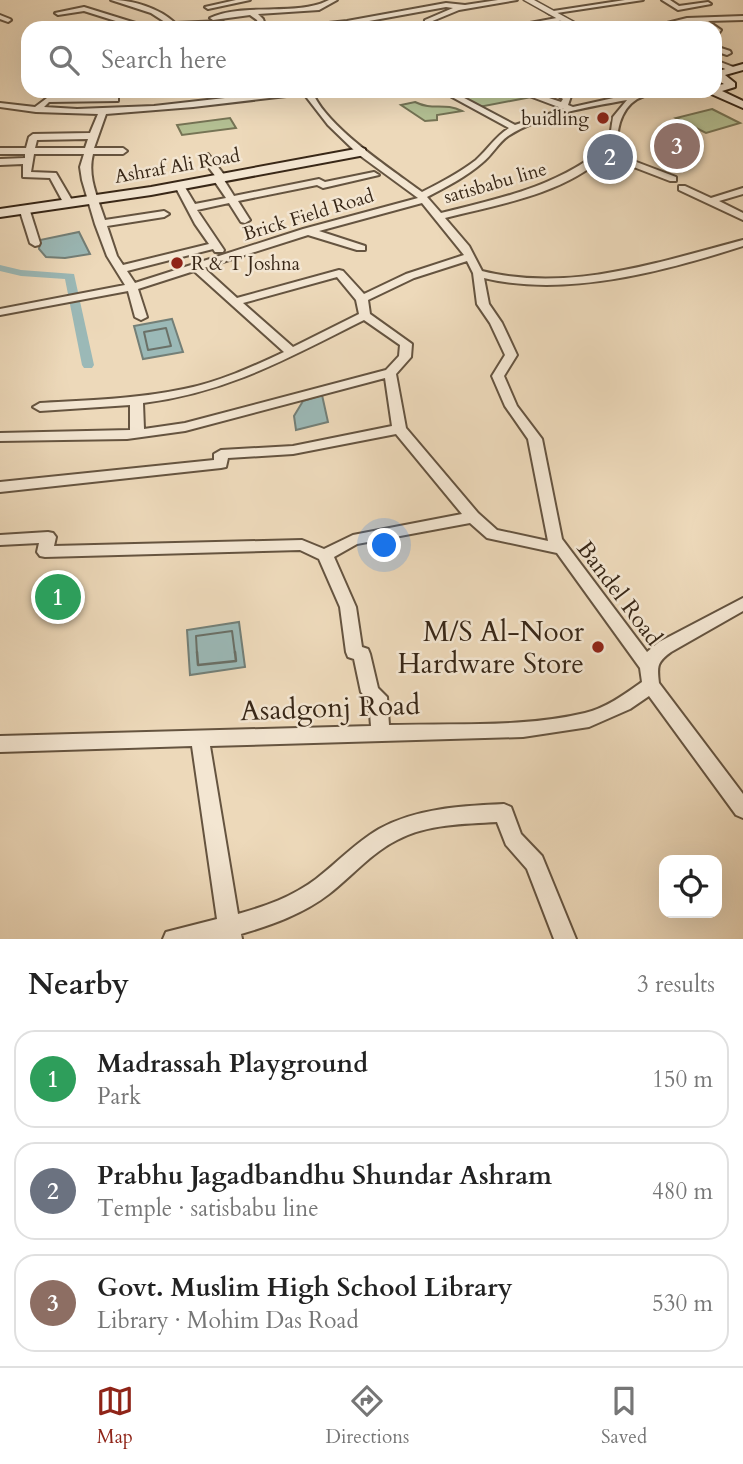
<!DOCTYPE html>
<html lang="en">
<head>
<meta charset="utf-8">
<style>
  body { margin:0; font-family:Cardo,serif; background:#f2f2f2; color:#222 }
  .controls { position:absolute; right:21px; bottom:21px; display:grid; overflow:hidden; border-radius:14px; box-shadow:0 7px 28px #0002 }
  .controls button { width:63px; height:63px; display:grid; place-items:center; padding:0; border:0; border-bottom:2px solid #e0e0e0; background:#fff; color:#222; font:35px sans-serif }
  .you { position:absolute; left:385px; top:546px; width:24px; height:24px; margin:-18px; border:5px solid #fff; border-radius:50%; background:#1a73e8; box-shadow:0 0 0 10px #1a73e833 }
  .badge { display:grid; place-items:center; width:46px; height:46px; border-radius:50%; background:#8f2418; color:#fff; font-size:23px; font-weight:700 }
  .pin { position:absolute; translate:-50% -50%; border:4px solid #fff; box-shadow:0 2px 7px #0006 }
  .list { margin:0; padding:0; list-style:none }
  h2 { display:flex; justify-content:space-between; align-items:center; height:91px; margin:0; padding:0 28px; font-size:30px }
  h2 small { font-size:23px; font-weight:400; color:#767676 }
  .list li { display:grid; grid-template-columns:46px 1fr auto; gap:21px; align-items:center; box-sizing:border-box; height:98px; margin:0 14px 14px; padding:0 14px; border:2px solid #e0e0e0; border-radius:21px }
  .list b { display:block; font-size:26px; white-space:nowrap }
  .list p { margin:0; font-size:23px; white-space:nowrap; color:#767676 }
  .list em { font-size:23px; font-style:normal; color:#767676 }
  .icon { flex:none; width:38px; height:38px; fill:none; stroke:currentColor; stroke-width:2; stroke-linecap:round; stroke-linejoin:round }
  .map { position:relative; flex:none; width:743px; height:939px; overflow:hidden }
  .search { position:absolute; background:#fff; box-shadow:0 7px 28px #0002; left:21px; right:21px; top:21px; height:77px; display:flex; align-items:center; gap:18px; box-sizing:border-box; padding:0 24px; border-radius:21px; color:#767676; font-size:26px }
  .sheet { height:427px; background:#fff }
  nav { display:flex; justify-content:space-around; align-items:center; box-sizing:border-box; height:98px; border-top:2px solid #e0e0e0; background:#fff; font-size:19px; color:#767676 }
  nav a { display:grid; justify-items:center; gap:4px }
  nav .on { color:#8f2418 }
  .map>svg:first-child { display:block }
  .green { fill:#b4c093; stroke:#767455; stroke-width:2 }
  .water { fill:#9bb9b7; stroke:#737f77; stroke-width:2 }
  .lines { fill:none; stroke-linecap:round; stroke-linejoin:round }
  .shore-far1 { stroke:#6a7067; stroke-width:2 }
  .shore { stroke:#6a7067; stroke-width:2.5 }
  .canal { fill:#9bb9b7; fill-rule:evenodd }
  .minor-casing { stroke:#655440; stroke-width:4 }
  .tertiary-casing { stroke:#655440; stroke-width:3 }
  .secondary-casing { stroke:#382717; stroke-width:4 }
  .minor { fill:#f3e6d2; fill-rule:evenodd }
  .tertiary { fill:#f3e6d2; fill-rule:evenodd }
  .secondary { fill:#f3e6d2; fill-rule:evenodd }
  .poi-dot { fill:#8f2418; stroke:#f3e6d2; stroke-width:2.5 }
  .labels { text-anchor:middle; stroke-width:5; stroke-linejoin:round; paint-order:stroke }
  .far-poi-label { font-size:19px; fill:#382717; stroke:#f3e6d2; text-anchor:end }
  .far-street-label { font-size:19px; fill:#382717; stroke:#f3e6d2 }
  .street-label { font-size:23px; fill:#382717; stroke:#f3e6d2 }
  .near-poi-label { font-size:28px; fill:#382717; stroke:#f3e6d2; text-anchor:end }
  .near-street-label { font-size:28px; fill:#382717; stroke:#f3e6d2 }
</style>
</head>
<body>
<div class="map">
<svg width="743" height="939" viewBox="0 0 743 939">
  <rect width="100%" height="100%" fill="#edd9ba"/>
  <filter id="stains"><feTurbulence type="fractalNoise" baseFrequency=".00286" numOctaves="4"/><feColorMatrix values="0 0 0 0 .2 0 0 0 0 .09 0 0 0 0 .02 0 0 0 .5 -.17"/></filter>
  <radialGradient id="worn" r=".72"><stop offset=".6" stop-color="#630" stop-opacity="0"/><stop offset="1" stop-color="#630" stop-opacity=".3"/></radialGradient>
  <g class="green">
    <polygon points="450,91 518,91 531,97 479,107"/>
    <path d="M 415,102 C 433,111 444,102 462,111 L 437,115 L 437,120 L 425,121 L 401,105 Z"/>
    <polygon points="712,109 740,123 706,133 676,118"/>
    <polygon points="230,118 236,128 182,135 177,125"/>
  </g>
  <g class="water">
    <polygon points="79,232 90,254 65,258 46,257 39,249 40,240"/>
    <polygon points="172,319 183,352 143,359 134,326"/>
    <polygon points="322,395 328,422 296,430 294,416 303,401"/>
    <polygon points="239,622 245,667 190,675 187,630"/>
  </g>
  <g class="lines">
    <g class="shore-far1">
      <polygon points="166,328 171,346 148,350 144,332"/>
      <polyline points="197,654 196,636 232,631 235,654"/>
    </g>
    <polyline class="shore" points="197,652 198,665 236,661 235,652"/>
    <polygon class="canal" points="0,265 21,270 74,274 94,365 92,368 84,368 82,365 65,279 21,276 0,271"/>
    <g class="minor-casing">
      <g id="minor">
        <path d="M 111,0 C 133,0 159,8 175,23 L 222,21 L 230,28 L 223,28 L 220,25 L 138,28 L 84,11 L 58,15 L 55,13 L 84,7 L 142,25 L 168,24 L 151,13 Z"/>
        <polygon points="236,0 250,0 208,9 205,7"/>
        <path d="M 329,0 L 337,0 L 319,10 L 258,14 L 263,19 L 266,28 L 260,28 L 257,20 L 250,15 L 213,20 L 210,18 C 243,2 297,17 329,0 Z"/>
        <polygon points="498,0 517,0 459,10 430,22 430,28 424,28 425,20 453,8 446,7 347,25 282,28 347,21 446,3 465,5"/>
        <polygon points="625,0 643,0 550,14 547,12"/>
        <polygon points="662,0 670,0 679,6 708,2 711,4 678,10"/>
        <polygon points="0,15 10,19 11,20 8,22 0,19"/>
        <polygon points="743,16 743,20 708,21 721,30 715,39 715,28 710,28 699,22 647,28 687,18"/>
        <polygon points="562,17 564,20 519,28 503,28"/>
        <polygon points="629,26 642,28 626,28"/>
        <polygon points="715,46 730,51 731,53 727,55 715,51"/>
        <polygon points="715,60 736,68 737,70 733,72 715,65"/>
        <rect x="24" y="75" width="4" height="4"/>
        <path d="M 287,91 L 312,91 C 325,126 391,169 422,192 C 440,183 459,173 476,160 C 488,149 495,137 509,128 L 441,91 L 451,91 L 515,125 L 564,109 L 516,91 L 528,91 L 561,102 L 563,99 L 551,91 L 561,91 L 571,96 L 568,105 L 573,107 L 645,91 L 661,91 C 656,94 650,94 644,96 C 623,103 617,125 617,145 L 610,152 L 676,177 L 676,181 L 670,181 L 605,156 C 561,195 500,204 445,218 L 469,246 L 482,271 C 569,293 659,262 743,240 L 743,246 C 665,271 566,298 484,278 L 489,304 L 502,323 L 517,355 L 504,376 L 517,406 L 542,439 L 562,539 L 647,652 L 659,642 L 743,598 L 743,611 L 671,652 C 657,662 657,666 659,683 L 743,794 L 743,818 L 736,815 L 649,696 L 630,709 L 589,727 L 523,737 L 210,746 L 238,914 C 266,906 292,897 316,879 C 337,863 355,843 379,829 C 417,808 462,806 504,804 L 511,807 L 521,834 L 542,856 L 576,939 L 554,939 L 527,869 L 506,845 L 497,822 C 464,824 427,824 397,840 C 371,853 352,876 329,894 C 303,914 272,925 241,934 L 242,939 L 163,939 L 166,932 L 217,919 L 192,746 L 0,752 L 0,736 L 371,726 L 369,701 L 361,692 L 354,659 L 348,657 L 346,652 L 340,607 L 319,559 L 300,550 L 45,557 L 40,556 L 37,552 L 39,543 L 0,545 L 0,535 L 48,532 L 53,533 L 56,537 L 54,546 L 302,540 L 324,549 L 353,535 L 462,514 L 396,434 L 293,454 L 228,458 L 226,467 L 221,468 L 0,492 L 0,482 L 214,460 L 214,454 L 221,450 L 293,446 L 392,426 L 385,378 L 185,431 L 127,439 L 0,441 L 0,433 L 130,430 L 130,405 L 40,411 L 33,407 L 40,403 C 88,400 137,399 184,389 C 219,382 252,367 284,352 L 194,271 L 138,289 L 147,317 L 141,320 L 135,317 L 128,291 L 0,315 L 0,309 L 125,285 L 107,256 L 95,224 L 82,180 L 80,167 L 84,154 L 34,154 L 31,172 L 56,173 L 73,202 L 68,205 L 63,202 L 50,178 L 23,177 L 23,164 L 0,165 L 0,159 L 25,158 L 25,154 L 0,154 L 0,148 L 26,148 L 29,137 L 33,134 L 90,133 L 98,114 L 36,112 L 0,107 L 0,103 L 35,107 L 47,98 L 115,97 L 118,97 L 118,101 L 49,102 L 44,107 L 77,109 L 154,106 ZM 304,94 L 328,125 L 358,154 L 418,198 L 303,229 L 135,283 L 127,271 L 213,249 L 215,252 L 223,252 L 224,250 L 197,210 L 229,203 L 241,222 L 245,223 L 250,220 L 238,201 L 317,185 L 323,188 L 379,175 L 374,172 L 325,182 L 319,179 L 234,196 L 224,180 L 227,178 L 225,176 L 208,154 L 202,154 L 200,156 L 216,177 L 213,179 L 226,198 L 195,204 L 183,184 L 175,186 L 195,224 L 209,244 L 123,265 L 117,256 L 107,226 L 164,217 L 169,214 L 164,211 L 105,220 C 98,198 87,177 93,154 L 123,154 L 127,151 L 123,148 L 94,148 L 106,114 L 193,107 ZM 627,100 L 613,117 L 609,144 C 560,186 502,198 441,213 L 427,197 C 446,187 466,177 482,163 C 492,155 498,143 508,136 C 542,114 588,107 627,100 ZM 88,139 L 85,148 L 35,148 L 37,140 ZM 422,203 L 464,255 L 406,274 L 364,294 L 343,271 L 339,270 L 237,298 L 204,268 L 308,235 L 357,250 L 365,250 L 365,246 L 319,231 ZM 467,261 L 473,273 L 477,304 L 490,323 L 505,355 L 492,376 L 505,406 L 528,439 L 548,541 L 497,530 L 478,513 L 406,428 L 396,374 L 411,357 L 412,344 L 370,314 L 368,300 L 414,278 ZM 337,277 L 356,300 L 359,314 L 293,347 L 243,303 ZM 364,320 L 400,345 L 399,356 L 386,370 L 185,423 L 144,429 L 143,403 C 229,392 288,358 364,320 ZM 470,523 L 487,538 L 557,553 L 640,668 L 642,682 C 625,694 606,708 585,713 C 522,728 454,723 389,725 L 387,697 L 378,688 L 370,654 L 368,649 L 362,647 L 356,607 L 334,557 L 357,544 Z"/>
        <polygon points="679,186 685,186 711,198 743,188 743,194 719,201 743,213 743,220 679,190"/>
        <polygon points="21,206 29,208 40,243 39,245 35,246 30,243 19,208"/>
      </g>
    </g>
    <g class="tertiary-casing">
      <polygon id="tertiary" points="524,0 534,0 585,28 574,28"/>
    </g>
    <g class="secondary-casing">
      <g id="secondary">
        <polygon points="743,64 743,70 725,75 735,83 735,87 722,91 743,101 743,108 709,93 708,91 715,91 715,86 724,84 715,79 715,72"/>
        <polygon points="361,148 365,149 365,155 151,195 0,217 0,209 151,187"/>
      </g>
    </g>
    <use href="#minor" class="minor"/>
    <use href="#tertiary" class="tertiary"/>
    <use href="#secondary" class="secondary"/>
  </g>
  <g class="poi-dot">
    <circle cx="603" cy="118" r="7"/>
    <circle cx="177" cy="263" r="7"/>
    <circle cx="598" cy="647" r="7"/>
  </g>
  <g class="labels">
    <g class="far-poi-label">
      <text x="589" y="125">buidling</text>
      <text x="191" y="270" text-anchor="start">R &amp; T Joshna</text>
    </g>
    <g class="far-street-label">
      <text transform="translate(177 165) rotate(-10)" y="7">Ashraf Ali Road</text>
      <text transform="translate(495 182) rotate(-16)" y="7">satisbabu line</text>
      <text transform="translate(308 214) rotate(-17)" y="7">Brick Field Road</text>
    </g>
    <g class="street-label">
      <text transform="translate(620 593) rotate(53)" y="8">Bandel Road</text>
    </g>
    <g class="near-poi-label">
      <text x="584" y="641">M/S Al-Noor<tspan x="584" dy="32">Hardware Store</tspan></text>
    </g>
    <g class="near-street-label">
      <text transform="translate(330 707) rotate(-2)" y="10">Asadgonj Road</text>
    </g>
  </g>
  <rect width="100%" height="100%" filter="url(#stains)"/>
  <rect width="100%" height="100%" fill="url(#worn)"/>
</svg>
<div class="controls">
<button><svg class="icon" aria-label="locate" viewBox="0 0 24 24"><circle cx="12" cy="12" r="6"/><path d="M12 2v4M12 18v4M2 12h4M18 12h4"/></svg></button>
</div>
<div class="you"></div>
<div class="pin badge" style="left:58px;top:597px;background:#2e9e5b">1</div>
<div class="pin badge" style="left:610px;top:157px;background:#6b7280">2</div>
<div class="pin badge" style="left:677px;top:146px;background:#8d6e63">3</div>
<div class="search"><svg class="icon" aria-label="search" viewBox="0 0 24 24"><circle cx="10" cy="10" r="6"/><path d="M15 15l6 6"/></svg>Search here</div>
</div>
<section class="sheet">
<h2>Nearby<small>3 results</small></h2>
<ul class="list">
<li><span class="badge" style="background:#2e9e5b">1</span><div><b>Madrassah Playground</b><p>Park</p></div><em>150 m</em></li>
<li><span class="badge" style="background:#6b7280">2</span><div><b>Prabhu Jagadbandhu Shundar Ashram</b><p>Temple · satisbabu line</p></div><em>480 m</em></li>
<li><span class="badge" style="background:#8d6e63">3</span><div><b>Govt. Muslim High School Library</b><p>Library · Mohim Das Road</p></div><em>530 m</em></li>
</ul>
</section>
<nav>
<a class="on"><svg class="icon" aria-label="map" viewBox="0 0 24 24"><path d="M3 6l6-2 6 2 6-2v14l-6 2-6-2-6 2zM9 4v14M15 6v14"/></svg>Map</a>
<a><svg class="icon" aria-label="directions" viewBox="0 0 24 24"><path d="M12 3l9 9-9 9-9-9zM9 14v-3h6M13 9l2 2-2 2"/></svg>Directions</a>
<a><svg class="icon" aria-label="saved" viewBox="0 0 24 24"><path d="M7 4h10v16l-5-4-5 4z"/></svg>Saved</a>
</nav>
</body>
</html>
